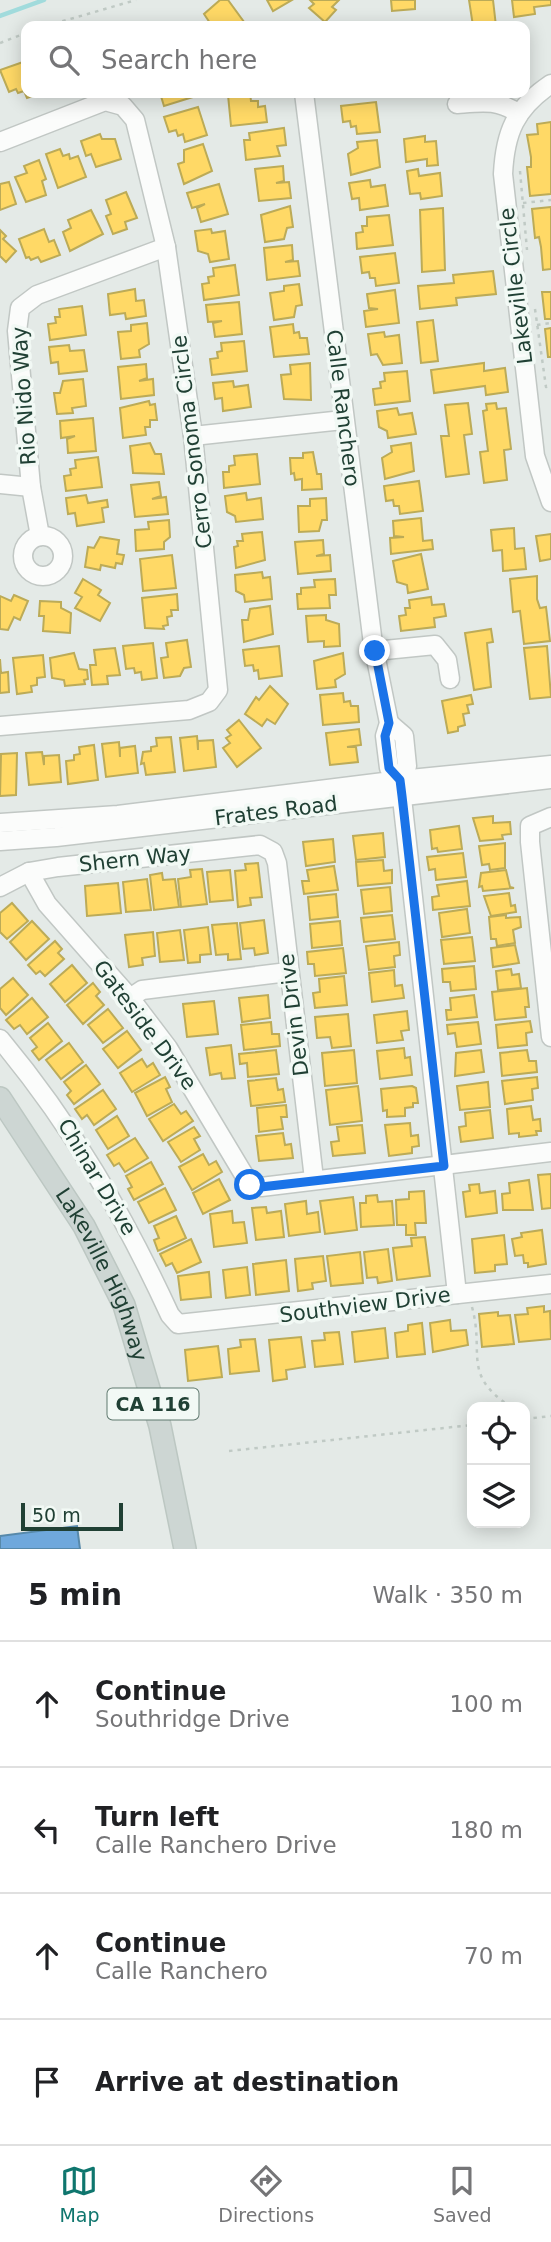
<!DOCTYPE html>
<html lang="en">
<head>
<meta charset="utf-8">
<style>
  body { margin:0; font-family:"DejaVu Sans",sans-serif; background:#f2f2f2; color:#202124 }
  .controls { position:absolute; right:21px; bottom:21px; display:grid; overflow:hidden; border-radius:14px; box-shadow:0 4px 18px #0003 }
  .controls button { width:63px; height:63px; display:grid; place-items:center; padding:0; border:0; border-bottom:2px solid #e0e0e0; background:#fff; color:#202124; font:35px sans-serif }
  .scale { position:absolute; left:21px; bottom:18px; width:102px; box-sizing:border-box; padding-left:7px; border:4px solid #204034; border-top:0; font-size:19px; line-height:24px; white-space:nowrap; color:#204034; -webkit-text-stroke:5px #f2f9f5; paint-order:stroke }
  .stop { position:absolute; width:21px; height:21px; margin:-16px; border:5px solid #1a73e8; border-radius:50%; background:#fff }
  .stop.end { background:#1a73e8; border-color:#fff; box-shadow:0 2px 7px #0008 }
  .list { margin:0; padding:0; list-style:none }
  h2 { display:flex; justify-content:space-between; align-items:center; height:91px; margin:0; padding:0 28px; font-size:30px }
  h2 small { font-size:23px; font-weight:400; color:#757577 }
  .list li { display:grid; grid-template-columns:46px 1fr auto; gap:21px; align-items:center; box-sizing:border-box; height:126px; padding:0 28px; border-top:2px solid #e0e0e0 }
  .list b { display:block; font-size:26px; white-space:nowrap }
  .list p { margin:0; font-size:23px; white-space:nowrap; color:#757577 }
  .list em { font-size:23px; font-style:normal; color:#757577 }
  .icon { flex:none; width:38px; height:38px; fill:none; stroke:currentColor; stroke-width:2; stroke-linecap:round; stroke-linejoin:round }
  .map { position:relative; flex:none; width:551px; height:1549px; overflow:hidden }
  .search { position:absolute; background:#fff; box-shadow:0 4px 18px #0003; left:21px; right:21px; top:21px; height:77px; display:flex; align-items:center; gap:18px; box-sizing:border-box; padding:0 24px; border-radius:14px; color:#757577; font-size:26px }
  .sheet { height:595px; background:#fff }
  nav { display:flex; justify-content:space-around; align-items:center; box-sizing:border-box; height:98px; border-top:2px solid #e0e0e0; background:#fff; font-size:19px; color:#757577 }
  nav a { display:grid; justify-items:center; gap:4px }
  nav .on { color:#0f766e }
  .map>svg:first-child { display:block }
  .homes { fill:#ffd966; stroke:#bcab57; stroke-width:2 }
  .schools { fill:#6fa8dc; stroke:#5789aa; stroke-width:2 }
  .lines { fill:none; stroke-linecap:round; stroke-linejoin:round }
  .stream { stroke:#a1dbdc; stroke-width:4.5 }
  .minor-casing { stroke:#c1c7c4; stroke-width:21 }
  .major-casing { stroke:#bcc7c2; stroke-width:24 }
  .path { stroke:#c0cac5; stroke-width:2.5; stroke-dasharray:3.5 5; stroke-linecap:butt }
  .minor { stroke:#fbfcfb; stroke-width:18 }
  .major { stroke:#cdd6d3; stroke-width:21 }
  .route { stroke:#1a73e8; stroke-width:9 }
  .labels { text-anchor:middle; stroke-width:7; stroke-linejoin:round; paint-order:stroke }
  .shield { fill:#f2f9f5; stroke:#5f786e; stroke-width:2 }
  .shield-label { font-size:19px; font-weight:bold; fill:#204034 }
  .street-label { font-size:21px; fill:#204034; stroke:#f2f9f5 }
</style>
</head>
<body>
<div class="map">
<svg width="551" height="1549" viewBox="0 0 551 1549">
  <rect width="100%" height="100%" fill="#e4eae7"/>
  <g class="homes">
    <polygon points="220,0 228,0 247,26 212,26 204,14"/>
    <polygon points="267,0 292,0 273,11"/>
    <polygon points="339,0 332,7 336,10 325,22 309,8 314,4 310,0"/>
    <polygon points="391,0 415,0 415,9 392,11"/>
    <polygon points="469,0 493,0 496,26 501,26 473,26"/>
    <polygon points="512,0 551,0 551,5 534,7 535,14 514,17"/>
    <polygon points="26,61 26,93 41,93 27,98 24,91 18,93 16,89 9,92 0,70"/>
    <polygon points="160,93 195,93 196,96 164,106"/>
    <polygon points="250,93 251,101 258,101 258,107 265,106 267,122 231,126 228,95"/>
    <polygon points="376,102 380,132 357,134 356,126 351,127 350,121 343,122 341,106"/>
    <polygon points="198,107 207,135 185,142 183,134 178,136 176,130 169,132 164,117"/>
    <polygon points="551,122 551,194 530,196 527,167 531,167 531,157 527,135 538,134 537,124"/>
    <polygon points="284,128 286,145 277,146 280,156 246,160 244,140 250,140 249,133"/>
    <polygon points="100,134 102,139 115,139 121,159 96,167 91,154 86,156 81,141"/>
    <polygon points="425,136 425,142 436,141 438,165 427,166 427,159 406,162 404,139"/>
    <polygon points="377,140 380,167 351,175 348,154 358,148 357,142"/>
    <polygon points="203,144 212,171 184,184 178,164 184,162 184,150"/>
    <polygon points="60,149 63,156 69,154 70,159 78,156 86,177 58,188 46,154"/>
    <polygon points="39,160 46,179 42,181 46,195 26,202 15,177 27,173 24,166"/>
    <polygon points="283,166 284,181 276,183 289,182 291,198 259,201 255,169"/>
    <polygon points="418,169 419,176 440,173 442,196 421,199 420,193 410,194 407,171"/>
    <polygon points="370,180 371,187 385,185 388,206 360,210 359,198 352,199 349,183"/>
    <polygon points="9,182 16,204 0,210 0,184"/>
    <polygon points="219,184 228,214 201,222 197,208 205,204 192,208 187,193"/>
    <polygon points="126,192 137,218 125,222 127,229 113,234 106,216 111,214 106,200"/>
    <polygon points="290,206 293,227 287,228 284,239 265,242 261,215"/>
    <polygon points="551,207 551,269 543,270 541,247 539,237 535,238 532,209"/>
    <polygon points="443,208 445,270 422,272 420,210"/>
    <polygon points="91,210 103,234 70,251 63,232 71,228 68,220"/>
    <polygon points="389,215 393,245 357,249 356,233 363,232 362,226 367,226 367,217"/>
    <polygon points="44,229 49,242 54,240 60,255 41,262 38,257 31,260 29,257 26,258 19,239"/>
    <polygon points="211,229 212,233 225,231 229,259 210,262 208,254 198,251 195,231"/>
    <polygon points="0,230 6,236 3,239 16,251 6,262 0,256"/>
    <polygon points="292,245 293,260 285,262 298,261 300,276 267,280 264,248"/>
    <polygon points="395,253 399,283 376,286 375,278 370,278 369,272 362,273 360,257"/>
    <polygon points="235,265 239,295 204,300 202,284 209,283 208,277 214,276 213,268"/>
    <polygon points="493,271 496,294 456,298 457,305 420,309 418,286 454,283 453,275"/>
    <polygon points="299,284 302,305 296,306 294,317 274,320 270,293 284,291 284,286"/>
    <polygon points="135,289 136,301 144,300 146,316 126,319 125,313 110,315 108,294"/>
    <polygon points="395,290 399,323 366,327 364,311 378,309 369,308 367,294"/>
    <polygon points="542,292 551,292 551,319 545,319"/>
    <polygon points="239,302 242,334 215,337 213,323 222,321 208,322 206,305"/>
    <polygon points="82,306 86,335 50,340 48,324 56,323 55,317 60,317 59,309"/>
    <polygon points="433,320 438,361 421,363 417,322"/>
    <polygon points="147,323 149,344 139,350 140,357 121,359 118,332 131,331 131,325"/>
    <polygon points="293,324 294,333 299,332 300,338 307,338 309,354 274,357 270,327"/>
    <polygon points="551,328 551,357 548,357 545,329"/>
    <polygon points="384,332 385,337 399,335 402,363 383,365 377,354 371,355 368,334"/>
    <polygon points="244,341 247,371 212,375 210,359 218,358 217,352 222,351 221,343"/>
    <polygon points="69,345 70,351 84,350 87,371 59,374 58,362 51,363 49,347"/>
    <polygon points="310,363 311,400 284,399 281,375 291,374 290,365"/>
    <polygon points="484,363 484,371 505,368 508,392 486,395 485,386 434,393 431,370"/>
    <polygon points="146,364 147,378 139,381 153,379 154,395 121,399 118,367"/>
    <polygon points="407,371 410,401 375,405 373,389 381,388 380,382 385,381 384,373"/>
    <polygon points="83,379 86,406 72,408 73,413 57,414 54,393 60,393 63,381"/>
    <polygon points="233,381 234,387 248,385 251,407 223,411 222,398 215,399 213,383"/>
    <polygon points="149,401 150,405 155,404 157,420 150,420 150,427 145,427 146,435 123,438 120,408"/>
    <polygon points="468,403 472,434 464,435 469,474 446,477 441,436 449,436 445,405"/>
    <polygon points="496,403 497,409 506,408 511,449 504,450 507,480 484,483 480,452 488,451 483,411 487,410 486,404"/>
    <polygon points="397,408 399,415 412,413 416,434 388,438 387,431 379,427 377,411"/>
    <polygon points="93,418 96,451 68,453 67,439 75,436 61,438 60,421"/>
    <polygon points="150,443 155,454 161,454 164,474 133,473 130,446"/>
    <polygon points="411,443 414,471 385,479 382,458 392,452 391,446"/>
    <polygon points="313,452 317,474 321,474 322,489 302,490 302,479 295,480 294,473 291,474 290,458 303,458 303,453"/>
    <polygon points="257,454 260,484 224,488 223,472 229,472 229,466 235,465 234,456"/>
    <polygon points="98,457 102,487 66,491 64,476 71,475 70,469 76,468 75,460"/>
    <polygon points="419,481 423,511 400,514 399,506 394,506 393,500 386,501 384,486"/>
    <polygon points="159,482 161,496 152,499 166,497 168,514 135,517 131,485"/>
    <polygon points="246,493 247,500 261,498 263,519 236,522 235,516 227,512 225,496"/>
    <polygon points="86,495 88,503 107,500 108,507 102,508 104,522 77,526 75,513 68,514 66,498"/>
    <polygon points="326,498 327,520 322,520 319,531 299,532 298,506 310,506 310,499"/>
    <polygon points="421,518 423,541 432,540 433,549 391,554 390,538 404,537 394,536 393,521"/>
    <polygon points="169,520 170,537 164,542 164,549 136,551 135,530 149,529 148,522"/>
    <polygon points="514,528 515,549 524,548 526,569 503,571 502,550 493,551 491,530"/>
    <polygon points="262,532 265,560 236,568 234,547 238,546 237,541 243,541 242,534"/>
    <polygon points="551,534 551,559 540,561 536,536"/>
    <polygon points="100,537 119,540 117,554 124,555 122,564 116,563 115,568 101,565 100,570 85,567 88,547 94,548"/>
    <polygon points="323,540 324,554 316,556 330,555 331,571 298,574 295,542"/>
    <polygon points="421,554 428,589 408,593 407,585 397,582 393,561"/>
    <polygon points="172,555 176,588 143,591 140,559"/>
    <polygon points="262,572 263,578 270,577 272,599 245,602 244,595 236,591 235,575"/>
    <polygon points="537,576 537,599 540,608 546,607 550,641 524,644 520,611 513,612 510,579"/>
    <polygon points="83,579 101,590 98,595 110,603 100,621 75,608 82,597 75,593"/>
    <polygon points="335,579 336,595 329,595 330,608 298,609 297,594 301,594 301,588 315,587 314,580"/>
    <polygon points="177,594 178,610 171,610 172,616 167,617 168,625 163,626 164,629 145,628 142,598"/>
    <polygon points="14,595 28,601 20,620 14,617 8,630 0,629 0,596 11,601"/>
    <polygon points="431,597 432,605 444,604 446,616 434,618 435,627 401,631 399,616 406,615 405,608 410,608 409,600"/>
    <polygon points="40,601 61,602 61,608 71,613 70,633 43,631 44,616 39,616"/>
    <polygon points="270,606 273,634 244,642 242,620 248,620 250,609"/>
    <polygon points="326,615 326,620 339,624 340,646 324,647 324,641 308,642 306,616"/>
    <polygon points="491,629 493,642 487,643 491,687 474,690 465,633"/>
    <polygon points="187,640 191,667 184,668 180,676 164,678 161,658 168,657 166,643"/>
    <polygon points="153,643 157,678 142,680 141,672 135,673 134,668 126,669 123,646"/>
    <polygon points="279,646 282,676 259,679 258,670 254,671 253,665 245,666 243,650"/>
    <polygon points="547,646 551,697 530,699 524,648"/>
    <polygon points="115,648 120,675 107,676 108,684 92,685 90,665 96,665 94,650"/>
    <polygon points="74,653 79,669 87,670 88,679 84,680 85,684 65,686 64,680 52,678 50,658"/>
    <polygon points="343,653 345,674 335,680 336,687 317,689 314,661"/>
    <polygon points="43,655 45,677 37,678 37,685 31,686 32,692 17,694 13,658"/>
    <polygon points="0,659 1,673 8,672 9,692 0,693"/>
    <polygon points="270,686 288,704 275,724 267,719 262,726 245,714 256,697 259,700"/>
    <polygon points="343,693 344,702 350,701 351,706 358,706 359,722 323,725 320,695"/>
    <polygon points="471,695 473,704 467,705 469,713 463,714 465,725 458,727 458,731 448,733 442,701"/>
    <polygon points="239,720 261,748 237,767 223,748 230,743 226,738 231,735 227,730"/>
    <polygon points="359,729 361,745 347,747 356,747 358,762 330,765 326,733"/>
    <polygon points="197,736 198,750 198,741 213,740 216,767 184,771 180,738"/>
    <polygon points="171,737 175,772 146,775 144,763 141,764 143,752 151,751 151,747 157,746 156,738"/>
    <polygon points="119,742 120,757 120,748 135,746 138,773 106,777 102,744"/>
    <polygon points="94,745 98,780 68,784 66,761 74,760 74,755 80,754 79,747"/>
    <polygon points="42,752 44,765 44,756 59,755 61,782 29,785 26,753"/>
    <polygon points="17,753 16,795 0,796 1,754"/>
    <polygon points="493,816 493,823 510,822 511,834 502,835 503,839 480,841 473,818"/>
    <polygon points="459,826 462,849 438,852 437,848 432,849 430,830"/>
    <polygon points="383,833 385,857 356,860 353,836"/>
    <polygon points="333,839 335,862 306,866 303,842"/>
    <polygon points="505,843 505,868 490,870 489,864 482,865 479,846"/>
    <polygon points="463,853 466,877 436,880 435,869 429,870 427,857"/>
    <polygon points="383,860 384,871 392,870 392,883 358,886 356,862"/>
    <polygon points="258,863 262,897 250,898 251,905 238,907 235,871 246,870 245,864"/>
    <polygon points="334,866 338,890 304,894 302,881 309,881 307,870"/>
    <polygon points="202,869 207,904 181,907 178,879 191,877 190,870"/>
    <polygon points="230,870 233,900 210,902 207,872"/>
    <polygon points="506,870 510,887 514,888 483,891 482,886 479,887 481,873"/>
    <polygon points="162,873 163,880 175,879 179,907 154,910 150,875"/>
    <polygon points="147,879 151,910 126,912 123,882"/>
    <polygon points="467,881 470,906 433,910 432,897 439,896 437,885"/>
    <polygon points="118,883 121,913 87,916 85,886"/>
    <polygon points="390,887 392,911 364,914 361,890"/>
    <polygon points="509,893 511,906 515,905 516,912 491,916 484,896"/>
    <polygon points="336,894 338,917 310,920 308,897"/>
    <polygon points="12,903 28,921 7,939 0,932 0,913"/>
    <polygon points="467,909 470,933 442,937 439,913"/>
    <polygon points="392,915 395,939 364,942 361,918"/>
    <polygon points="506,915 506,918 520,917 521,927 513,930 515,943 497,946 496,939 491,939 489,917"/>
    <polygon points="264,920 268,953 255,955 254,948 243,949 240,923"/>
    <polygon points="32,921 49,939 26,960 10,942"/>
    <polygon points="340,921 342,945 312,948 310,924"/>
    <polygon points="237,923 241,959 228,960 228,954 216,955 212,925"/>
    <polygon points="208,927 211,954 200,955 200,962 188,963 184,930"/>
    <polygon points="180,930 184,960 160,962 157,933"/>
    <polygon points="153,932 155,956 142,958 143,965 129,967 125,935"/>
    <polygon points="472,937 475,961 444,964 441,940"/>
    <polygon points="55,941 62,949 58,953 64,959 45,976 40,971 36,974 28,965"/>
    <polygon points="399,942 400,955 394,956 395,967 369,970 366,946"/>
    <polygon points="515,945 519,963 493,967 491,948"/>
    <polygon points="343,948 346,973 315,976 314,964 308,964 307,952"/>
    <polygon points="72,965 87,983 65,1002 50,984"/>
    <polygon points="474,966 476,989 451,991 450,982 443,982 442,969"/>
    <polygon points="511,969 512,975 519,974 521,988 498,990 496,971"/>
    <polygon points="394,970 395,986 402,985 404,998 372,1002 369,973"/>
    <polygon points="344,976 347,1005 315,1008 313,993 320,992 319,979"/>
    <polygon points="13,978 28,995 6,1015 0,1008 0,989"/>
    <polygon points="93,983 100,992 96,996 104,1005 83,1024 67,1005"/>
    <polygon points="527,988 529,1007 525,1007 526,1017 495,1020 492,992"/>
    <polygon points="268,995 270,1018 242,1022 239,998"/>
    <polygon points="474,995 477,1017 447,1020 446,1010 451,1010 450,998"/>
    <polygon points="32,998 48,1017 27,1034 20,1025 14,1029 6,1020"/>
    <polygon points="214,1001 218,1034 187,1037 183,1004"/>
    <polygon points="108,1009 123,1028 103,1043 88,1025"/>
    <polygon points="407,1011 409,1030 401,1031 403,1040 377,1043 374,1015"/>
    <polygon points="348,1014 351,1046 332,1048 330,1037 317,1038 315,1017"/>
    <polygon points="530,1021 532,1032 526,1033 527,1045 498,1048 496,1025"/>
    <polygon points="271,1022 272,1034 279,1034 280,1046 244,1050 241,1025"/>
    <polygon points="478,1022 481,1044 457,1047 455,1033 448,1034 447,1025"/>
    <polygon points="48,1023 62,1041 39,1060 32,1051 37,1047 30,1038"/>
    <polygon points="127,1031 141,1050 118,1068 103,1049"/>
    <polygon points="69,1043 83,1062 61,1079 46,1060"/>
    <polygon points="231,1045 235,1078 222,1079 221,1073 210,1075 206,1048"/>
    <polygon points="404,1048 405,1058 410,1057 412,1075 380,1079 377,1051"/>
    <polygon points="276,1050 279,1074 248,1077 247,1063 240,1064 239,1054"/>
    <polygon points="354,1050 357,1083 325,1086 322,1053"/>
    <polygon points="481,1050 484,1072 455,1076 456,1053"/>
    <polygon points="527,1050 529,1061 536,1061 537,1072 502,1076 500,1053"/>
    <polygon points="142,1059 147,1067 153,1063 160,1075 132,1092 120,1073"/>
    <polygon points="86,1065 100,1084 74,1104 67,1095 71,1091 64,1082"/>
    <polygon points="165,1077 170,1087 166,1089 172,1102 147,1116 135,1093"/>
    <polygon points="537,1077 538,1088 532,1089 533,1100 505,1104 502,1081"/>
    <polygon points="276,1078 278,1090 283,1089 285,1102 251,1106 248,1081"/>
    <polygon points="488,1082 490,1107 460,1110 457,1086"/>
    <polygon points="358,1086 362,1121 330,1125 326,1090"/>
    <polygon points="412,1086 416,1088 418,1103 413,1103 413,1107 405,1108 405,1116 387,1117 387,1110 383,1111 381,1089"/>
    <polygon points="103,1090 116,1109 94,1125 87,1115 82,1119 75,1109"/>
    <polygon points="174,1104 181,1114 186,1111 193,1121 163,1141 149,1119"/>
    <polygon points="286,1105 287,1117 281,1117 283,1129 259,1132 257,1108"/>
    <polygon points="531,1106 533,1120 540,1119 541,1131 536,1131 537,1135 519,1137 519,1133 509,1134 507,1109"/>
    <polygon points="490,1110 493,1138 461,1142 459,1127 466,1126 465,1113"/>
    <polygon points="117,1116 129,1136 108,1149 96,1130"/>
    <polygon points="410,1123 411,1136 418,1135 419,1146 412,1147 412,1153 389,1156 385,1125"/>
    <polygon points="362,1125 365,1153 333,1156 331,1142 339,1141 337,1127"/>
    <polygon points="194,1127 200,1136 194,1139 200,1150 181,1162 168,1142"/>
    <polygon points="283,1133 285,1145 291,1144 293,1158 259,1161 256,1136"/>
    <polygon points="135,1138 148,1158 125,1172 119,1163 114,1166 107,1155"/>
    <polygon points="203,1154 209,1165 216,1161 222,1172 192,1190 179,1167"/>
    <polygon points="151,1162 163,1184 134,1200 128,1189 132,1187 126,1176"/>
    <polygon points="551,1174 551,1208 542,1209 538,1175"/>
    <polygon points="219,1179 230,1200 203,1214 193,1193"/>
    <polygon points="529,1180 533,1210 503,1210 502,1194 510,1193 509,1183"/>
    <polygon points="479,1184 480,1193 495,1191 497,1213 466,1217 463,1192 470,1191 469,1185"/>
    <polygon points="165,1188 176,1210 149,1223 138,1202"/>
    <polygon points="424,1191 426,1223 415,1223 416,1235 406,1235 406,1225 397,1225 396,1200 409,1199 409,1192"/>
    <polygon points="377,1195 378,1202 392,1201 394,1225 361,1227 360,1203 366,1203 366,1196"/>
    <polygon points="353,1197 357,1230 325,1234 320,1201"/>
    <polygon points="306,1201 307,1214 318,1212 320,1232 289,1236 285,1204"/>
    <polygon points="266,1207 267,1213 281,1211 284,1237 256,1240 252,1208"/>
    <polygon points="232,1211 233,1223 244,1222 247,1243 214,1247 210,1214"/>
    <polygon points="176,1216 186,1238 158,1251 154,1240 159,1238 154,1226"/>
    <polygon points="542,1230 546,1264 528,1267 528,1263 524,1263 523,1255 515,1256 512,1239 522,1237 521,1233"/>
    <polygon points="504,1235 507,1264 495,1265 495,1271 475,1273 472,1239"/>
    <polygon points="425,1237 430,1276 397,1280 393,1248 412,1246 411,1238"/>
    <polygon points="191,1239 201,1262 177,1273 172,1263 166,1266 160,1254"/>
    <polygon points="388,1249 392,1281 378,1283 377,1277 367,1278 364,1252"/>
    <polygon points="360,1252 363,1283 331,1286 327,1256"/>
    <polygon points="323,1256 326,1281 312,1283 313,1289 298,1291 295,1259"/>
    <polygon points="286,1260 289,1291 256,1295 253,1264"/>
    <polygon points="247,1267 250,1295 226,1298 223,1270"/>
    <polygon points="209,1272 211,1297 181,1300 178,1276"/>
    <polygon points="544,1306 544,1312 550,1311 551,1339 519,1342 515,1315 528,1314 527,1308"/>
    <polygon points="498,1312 498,1316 510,1315 514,1344 482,1347 479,1314"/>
    <polygon points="450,1320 451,1331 466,1330 468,1345 433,1352 430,1323"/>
    <polygon points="422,1323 425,1354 397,1357 395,1333 408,1331 408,1325"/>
    <polygon points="385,1328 388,1358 355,1362 352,1332"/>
    <polygon points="339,1332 343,1364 315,1367 312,1341 325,1340 324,1333"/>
    <polygon points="301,1337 305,1367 286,1370 287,1379 273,1381 269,1340"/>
    <polygon points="255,1339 259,1371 230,1374 228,1349 241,1347 240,1340"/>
    <polygon points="218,1346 222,1377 188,1381 185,1350"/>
  </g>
  <polygon class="schools" points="77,1526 80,1549 0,1549 0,1536"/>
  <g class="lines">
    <polyline class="stream" points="0,16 44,0"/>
    <g class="minor-casing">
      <g id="minor">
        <path d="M 551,84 C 515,108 505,133 503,174 L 535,456 L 551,502"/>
        <polyline points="304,93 373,644 389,723 385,736 389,768 400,780"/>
        <path d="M 457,104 C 482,102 498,99 519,114"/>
        <polyline points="0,142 105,101 123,106 135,120 166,247 193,436 218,690 209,702 189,710 0,726"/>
        <polyline points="193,436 343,420"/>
        <polyline points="0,484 31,487"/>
        <circle cx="43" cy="556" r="20"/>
        <polyline points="40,536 31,487 17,331 20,308 37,295 166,247"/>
        <polyline points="375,651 435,645 447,660 450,679"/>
        <polyline points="389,723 404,736 407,766 400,780 457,1294"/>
        <polyline points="551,817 530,826 530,842 551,1037"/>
        <polyline points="0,823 118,815 400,780 551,765"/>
        <polyline points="0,841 56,837 551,779"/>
        <polyline points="29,872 47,904 130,998 168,1048 250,1185 261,1187 551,1152"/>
        <polyline points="0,887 29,872 58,867 260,845 273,852 277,863 314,1179"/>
        <polyline points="130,998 142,990 288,972"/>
        <path d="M 0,1039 C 71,1124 124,1215 170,1315 L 178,1324 L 551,1284"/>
      </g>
    </g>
    <g class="major-casing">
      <g id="major">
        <path id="s1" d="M 0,1098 L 84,1226 L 124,1305 L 160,1426 L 185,1549"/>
      </g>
    </g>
    <g class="path">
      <polyline points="46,26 136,0"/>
      <polyline points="0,43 26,33"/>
      <polyline points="520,171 527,250"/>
      <polyline points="523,203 551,200"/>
      <polyline points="535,309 546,387 551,386"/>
      <polyline points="537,325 551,323"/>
      <path d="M 472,1307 C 485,1354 461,1374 511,1407"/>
      <polyline points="525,1419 551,1416"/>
      <polyline points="229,1451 472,1425"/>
    </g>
    <use href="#minor" class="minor"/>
    <use href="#major" class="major"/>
  </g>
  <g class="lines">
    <polyline class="route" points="250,1185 261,1187 444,1166 402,796 400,780 389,768 385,736 389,723 375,651"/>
  </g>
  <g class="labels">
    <rect class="shield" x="107.5" y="1388.5" width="91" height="31" rx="5"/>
    <g class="shield-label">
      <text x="153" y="1411">CA 116</text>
    </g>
    <g class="street-label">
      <text transform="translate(516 286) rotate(-97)" y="7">Lakeville Circle</text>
      <text transform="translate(24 396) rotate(-94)" y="7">Rio Nido Way</text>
      <text transform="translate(343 408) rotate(83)" y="7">Calle Ranchero</text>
      <text transform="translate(192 442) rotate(-97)" y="7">Cerro Sonoma Circle</text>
      <text transform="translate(276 811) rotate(-7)" y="7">Frates Road</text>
      <text transform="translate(135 859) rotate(-6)" y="7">Shern Way</text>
      <text transform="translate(294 1015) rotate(-97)" y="7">Devin Drive</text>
      <text transform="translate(145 1025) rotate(53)" y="7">Gateside Drive</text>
      <text transform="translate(97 1177) rotate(59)" y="7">Chinar Drive</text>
      <text dy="7" stroke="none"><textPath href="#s1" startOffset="205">Lakeville Highway</textPath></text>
      <text transform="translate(365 1305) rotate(-7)" y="7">Southview Drive</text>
    </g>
  </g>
</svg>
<div class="controls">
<button><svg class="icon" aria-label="locate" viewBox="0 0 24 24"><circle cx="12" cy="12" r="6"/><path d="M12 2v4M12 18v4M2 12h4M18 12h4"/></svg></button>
<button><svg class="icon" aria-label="layers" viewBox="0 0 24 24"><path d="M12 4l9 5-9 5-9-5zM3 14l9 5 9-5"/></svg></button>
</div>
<div class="scale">50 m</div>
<div class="stop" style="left:250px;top:1185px"></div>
<div class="stop end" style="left:375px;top:651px"></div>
<div class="search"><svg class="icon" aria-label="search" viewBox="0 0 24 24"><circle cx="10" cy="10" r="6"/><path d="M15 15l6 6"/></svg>Search here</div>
</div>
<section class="sheet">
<h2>5 min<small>Walk · 350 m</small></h2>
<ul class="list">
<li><svg class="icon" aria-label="ahead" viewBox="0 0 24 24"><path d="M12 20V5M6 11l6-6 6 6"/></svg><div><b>Continue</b><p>Southridge Drive</p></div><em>100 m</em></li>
<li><svg class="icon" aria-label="left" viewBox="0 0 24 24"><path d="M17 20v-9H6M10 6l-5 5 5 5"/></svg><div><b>Turn left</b><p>Calle Ranchero Drive</p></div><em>180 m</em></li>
<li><svg class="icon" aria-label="ahead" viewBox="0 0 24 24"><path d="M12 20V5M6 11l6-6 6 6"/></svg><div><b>Continue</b><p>Calle Ranchero</p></div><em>70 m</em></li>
<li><svg class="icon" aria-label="arrive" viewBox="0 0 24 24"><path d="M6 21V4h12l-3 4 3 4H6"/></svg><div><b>Arrive at destination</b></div></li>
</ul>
</section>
<nav>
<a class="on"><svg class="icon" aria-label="map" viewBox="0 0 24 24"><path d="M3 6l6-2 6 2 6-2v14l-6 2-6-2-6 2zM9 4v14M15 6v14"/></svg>Map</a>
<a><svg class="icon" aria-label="directions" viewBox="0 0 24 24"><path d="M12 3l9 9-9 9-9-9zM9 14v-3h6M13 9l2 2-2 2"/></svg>Directions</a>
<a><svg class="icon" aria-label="saved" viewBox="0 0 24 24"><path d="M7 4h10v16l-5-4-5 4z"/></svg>Saved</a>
</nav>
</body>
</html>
